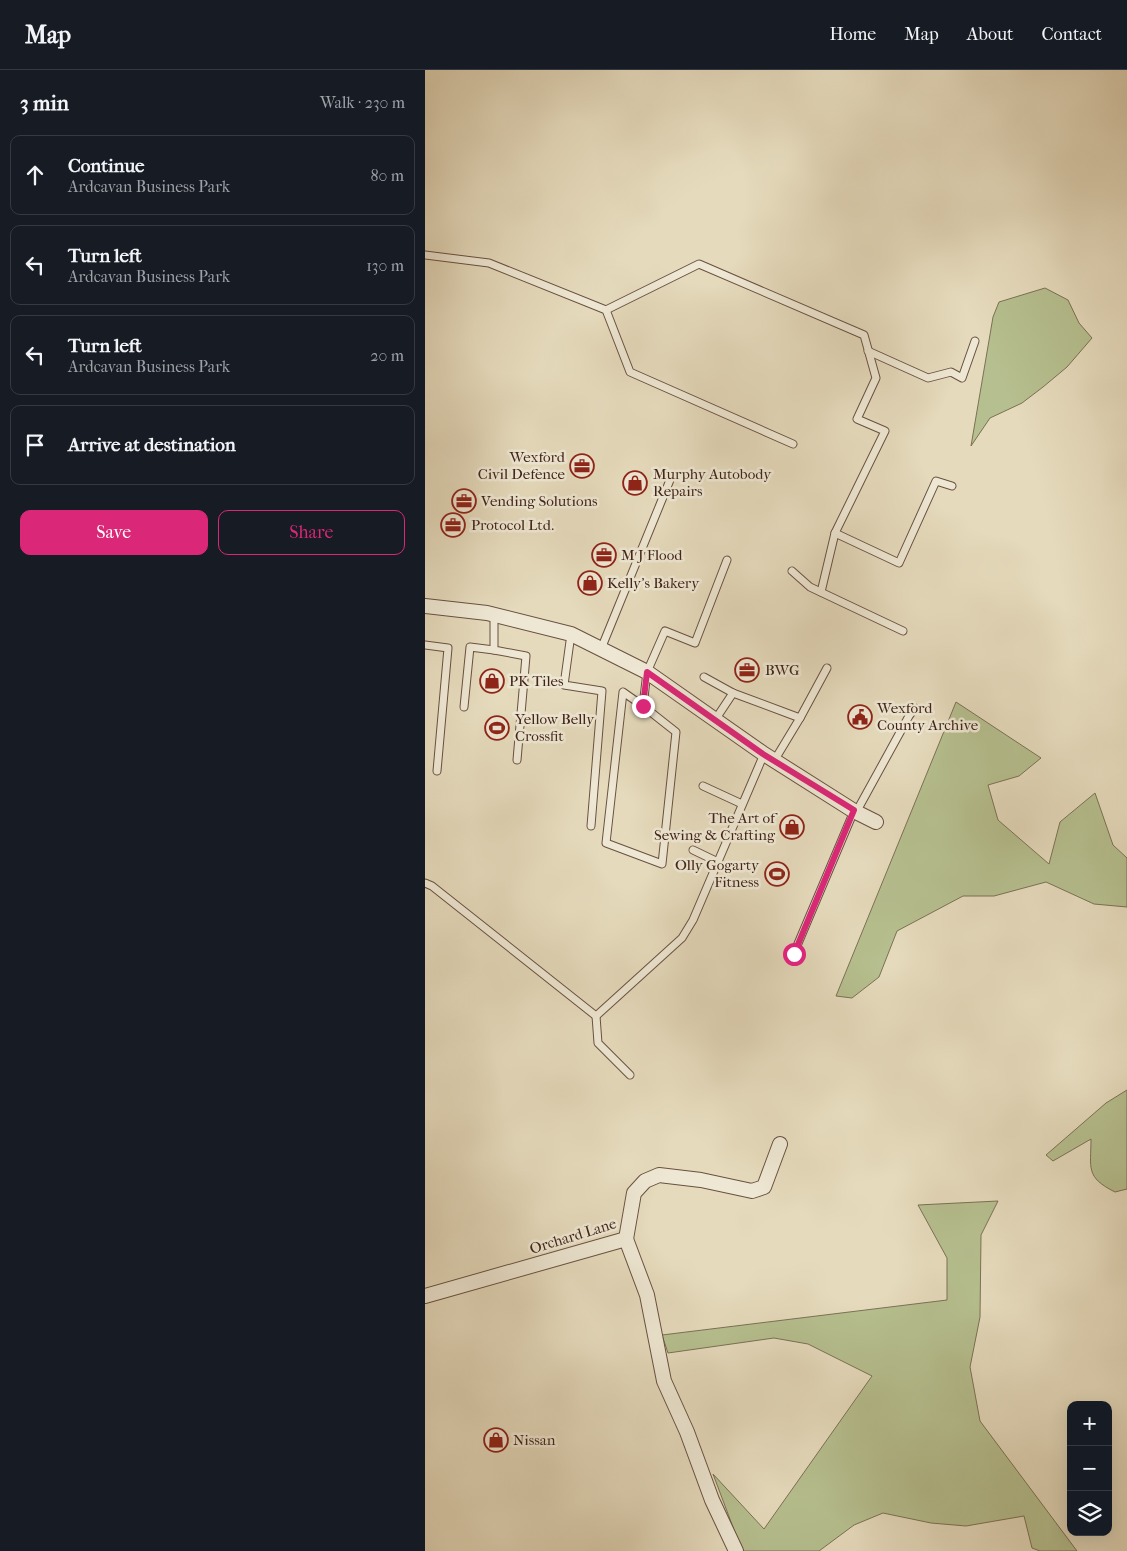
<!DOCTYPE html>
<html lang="en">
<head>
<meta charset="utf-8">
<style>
  body { margin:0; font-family:"IM FELL French Canon",serif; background:#242831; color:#f1f3f6 }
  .controls { position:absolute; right:15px; bottom:15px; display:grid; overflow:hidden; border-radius:10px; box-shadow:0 5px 20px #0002 }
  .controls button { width:45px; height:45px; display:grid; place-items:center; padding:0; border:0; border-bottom:1px solid #363941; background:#171b24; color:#f1f3f6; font:25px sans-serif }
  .stop { position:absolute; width:15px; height:15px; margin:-11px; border:4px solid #db2777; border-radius:50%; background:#fff }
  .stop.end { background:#db2777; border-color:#fff; box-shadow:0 1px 5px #0008 }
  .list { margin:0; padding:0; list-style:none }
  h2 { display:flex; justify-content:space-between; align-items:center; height:65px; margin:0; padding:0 20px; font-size:21px }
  h2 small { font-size:16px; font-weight:400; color:#9ea1a6 }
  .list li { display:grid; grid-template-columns:32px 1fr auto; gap:15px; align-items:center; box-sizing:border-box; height:80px; margin:0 10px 10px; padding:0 10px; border:1px solid #363941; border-radius:10px }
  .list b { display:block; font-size:19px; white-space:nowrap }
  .list p { margin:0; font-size:16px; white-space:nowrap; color:#9ea1a6 }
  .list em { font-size:16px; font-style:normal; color:#9ea1a6 }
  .actions { display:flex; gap:10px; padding:15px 20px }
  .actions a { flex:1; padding:11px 0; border:1px solid #db2777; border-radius:10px; text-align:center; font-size:18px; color:#db2777 }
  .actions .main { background:#db2777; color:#fff }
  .icon { flex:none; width:28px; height:28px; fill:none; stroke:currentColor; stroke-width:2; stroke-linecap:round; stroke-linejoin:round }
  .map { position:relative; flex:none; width:702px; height:1481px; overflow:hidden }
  header { display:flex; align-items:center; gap:30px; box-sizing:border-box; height:70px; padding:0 25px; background:#171b24; border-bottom:1px solid #363941 }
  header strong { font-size:24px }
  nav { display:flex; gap:28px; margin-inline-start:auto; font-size:18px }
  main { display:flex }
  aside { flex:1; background:#171b24 }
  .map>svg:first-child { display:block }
  .green { fill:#b6bf8f; stroke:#7b7154 }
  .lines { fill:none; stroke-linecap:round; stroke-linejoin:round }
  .service-casing { stroke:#695141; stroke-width:9 }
  .minor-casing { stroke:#695141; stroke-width:16 }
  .service { stroke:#eee7d3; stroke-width:7 }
  .minor { stroke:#eee7d3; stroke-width:14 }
  .route { stroke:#db2777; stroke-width:6 }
  .labels { text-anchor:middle; stroke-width:5; stroke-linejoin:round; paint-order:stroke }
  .poi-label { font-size:15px; fill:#402318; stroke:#eee7d3; text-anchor:start }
  .street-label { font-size:15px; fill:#402318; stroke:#eee7d3 }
</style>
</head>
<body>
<header>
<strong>Map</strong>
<nav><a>Home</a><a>Map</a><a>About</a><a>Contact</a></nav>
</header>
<main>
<aside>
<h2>3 min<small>Walk · 230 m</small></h2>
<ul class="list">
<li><svg class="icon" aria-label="ahead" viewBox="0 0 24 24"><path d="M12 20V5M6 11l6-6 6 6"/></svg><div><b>Continue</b><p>Ardcavan Business Park</p></div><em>80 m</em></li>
<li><svg class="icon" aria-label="left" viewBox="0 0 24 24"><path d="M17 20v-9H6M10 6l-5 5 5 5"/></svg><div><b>Turn left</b><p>Ardcavan Business Park</p></div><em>130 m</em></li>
<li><svg class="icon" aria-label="left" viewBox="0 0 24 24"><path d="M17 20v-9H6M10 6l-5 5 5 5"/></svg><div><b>Turn left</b><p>Ardcavan Business Park</p></div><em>20 m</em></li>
<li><svg class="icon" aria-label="arrive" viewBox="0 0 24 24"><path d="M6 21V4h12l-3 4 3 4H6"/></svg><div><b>Arrive at destination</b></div></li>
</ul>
<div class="actions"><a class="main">Save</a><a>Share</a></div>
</aside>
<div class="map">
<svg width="702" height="1481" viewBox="0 0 702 1481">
  <rect width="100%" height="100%" fill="#e5dabc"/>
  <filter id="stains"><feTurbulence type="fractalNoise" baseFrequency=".004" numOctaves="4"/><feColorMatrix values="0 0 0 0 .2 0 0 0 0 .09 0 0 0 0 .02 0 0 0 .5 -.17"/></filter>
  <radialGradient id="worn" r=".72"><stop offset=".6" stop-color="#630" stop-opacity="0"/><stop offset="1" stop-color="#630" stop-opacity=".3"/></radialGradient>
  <g class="green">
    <polygon points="620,218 643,230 654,253 667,268 642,297 618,317 597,333 565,348 546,376 568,247 574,232"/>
    <polygon points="531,632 616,688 594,706 563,715 573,750 624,794 635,752 670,723 688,775 702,788 702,837 669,834 621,812 569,826 538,826 472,861 454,907 427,928 411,926"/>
    <path d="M 702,1020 L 702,1119 L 690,1122 C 660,1107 666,1098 666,1069 L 628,1091 L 621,1085 L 681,1033 Z"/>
    <polygon points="573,1131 556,1165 555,1247 545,1297 555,1351 652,1481 615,1481 607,1478 599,1446 541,1456 506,1453 458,1443 429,1455 394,1481 317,1481 288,1404 339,1459 447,1306 383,1274 349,1268 243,1283 237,1265 522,1230 522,1188 493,1135"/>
  </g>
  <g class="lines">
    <g class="service-casing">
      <g id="service">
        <polyline points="0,185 64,193 181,240 205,302 368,374"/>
        <polyline points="181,240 274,194 439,265 451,308 432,349 460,361 410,463 396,522"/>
        <polyline points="443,281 503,308 526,302 537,308 550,271"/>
        <polyline points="410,463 474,493 511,411 527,416"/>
        <polyline points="367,501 385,517 478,561"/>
        <polyline points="69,545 69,580 101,586 92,690"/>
        <polyline points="146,564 139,615 177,621 166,756"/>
        <polyline points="0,575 23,578 12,701"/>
        <polyline points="176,579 245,410"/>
        <polyline points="279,607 308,623 375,648 349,691"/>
        <polyline points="218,636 198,622 181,773 237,794 251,662 218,636 222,602 240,561 270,573 302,490"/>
        <polyline points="39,637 45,577 69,580"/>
        <polyline points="375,648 402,598"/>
        <polyline points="290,650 308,623"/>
        <polyline points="278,716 317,734"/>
        <polyline points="268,780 293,792"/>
        <polyline points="0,813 7,816 171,946 257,868 268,850 339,684"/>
        <polyline points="369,883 429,741 434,737 484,646 490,638"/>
        <polyline points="171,946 173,973 205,1005"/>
      </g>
    </g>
    <g class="minor-casing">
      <g id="minor">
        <polyline points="0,536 62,543 146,564 222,602 339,684 429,741 451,752"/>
        <polyline points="201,1169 222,1225 239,1311 262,1362 287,1430 311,1481"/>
        <polyline points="201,1169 209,1123 220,1111 234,1105 276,1110 327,1121 339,1117 355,1074"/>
        <polyline points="0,1226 201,1169"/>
      </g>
    </g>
    <use href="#service" class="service"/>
    <use href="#minor" class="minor"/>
  </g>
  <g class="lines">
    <polyline class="route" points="218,636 222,602 338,684 429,740 369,884"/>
  </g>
  <defs>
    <g id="office-ring" transform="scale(1.25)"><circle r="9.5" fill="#eee7d3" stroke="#8f2418" stroke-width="1.5"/><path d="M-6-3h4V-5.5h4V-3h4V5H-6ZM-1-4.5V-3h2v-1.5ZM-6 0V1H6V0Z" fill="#8f2418"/></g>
    <g id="shop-ring" transform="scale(1.25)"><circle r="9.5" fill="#eee7d3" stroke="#8f2418" stroke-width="1.5"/><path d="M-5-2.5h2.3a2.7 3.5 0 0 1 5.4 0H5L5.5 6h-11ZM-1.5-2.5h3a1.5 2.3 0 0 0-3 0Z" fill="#8f2418"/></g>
    <g id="civic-ring" transform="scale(1.25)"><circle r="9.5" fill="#eee7d3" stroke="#8f2418" stroke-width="1.5"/><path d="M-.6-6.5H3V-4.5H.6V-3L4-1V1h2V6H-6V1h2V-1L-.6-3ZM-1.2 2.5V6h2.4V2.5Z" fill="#8f2418"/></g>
    <g id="stadium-ring" transform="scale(1.25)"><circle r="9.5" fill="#eee7d3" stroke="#8f2418" stroke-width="1.5"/><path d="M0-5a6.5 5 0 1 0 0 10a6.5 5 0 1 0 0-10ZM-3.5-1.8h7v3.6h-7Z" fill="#8f2418"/></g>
  </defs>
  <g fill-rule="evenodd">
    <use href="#office-ring" x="157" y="396"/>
    <use href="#shop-ring" x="210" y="413"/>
    <use href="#office-ring" x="39" y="431"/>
    <use href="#office-ring" x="28" y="455"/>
    <use href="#office-ring" x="179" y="485"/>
    <use href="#shop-ring" x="165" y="513"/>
    <use href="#office-ring" x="322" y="600"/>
    <use href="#shop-ring" x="67" y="611"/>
    <use href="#civic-ring" x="435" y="647"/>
    <use href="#stadium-ring" x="72" y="658"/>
    <use href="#shop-ring" x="367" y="757"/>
    <use href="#stadium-ring" x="352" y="804"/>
    <use href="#shop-ring" x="71" y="1370"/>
  </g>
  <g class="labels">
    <g class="poi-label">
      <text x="140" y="392" text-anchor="end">Wexford<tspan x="140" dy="17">Civil Defence</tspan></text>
      <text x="228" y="409">Murphy Autobody<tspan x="228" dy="17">Repairs</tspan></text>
      <text x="56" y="436">Vending Solutions</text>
      <text x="46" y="460">Protocol Ltd.</text>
      <text x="196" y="490">M J Flood</text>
      <text x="182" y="518">Kelly's Bakery</text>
      <text x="340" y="605">BWG</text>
      <text x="84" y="616">PK Tiles</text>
      <text x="452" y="643">Wexford<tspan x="452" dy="17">County Archive</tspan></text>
      <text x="90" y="654">Yellow Belly<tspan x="90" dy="17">Crossfit</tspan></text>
      <text x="350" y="753" text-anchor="end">The Art of<tspan x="350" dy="17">Sewing &amp; Crafting</tspan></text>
      <text x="334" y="800" text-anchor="end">Olly Gogarty<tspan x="334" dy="17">Fitness</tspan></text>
      <text x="88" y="1375">Nissan</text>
    </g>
    <g class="street-label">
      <text transform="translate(148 1166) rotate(-17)" y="5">Orchard Lane</text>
    </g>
  </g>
  <rect width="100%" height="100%" filter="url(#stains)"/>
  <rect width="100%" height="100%" fill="url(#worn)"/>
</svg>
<div class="controls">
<button>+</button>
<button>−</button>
<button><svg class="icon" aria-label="layers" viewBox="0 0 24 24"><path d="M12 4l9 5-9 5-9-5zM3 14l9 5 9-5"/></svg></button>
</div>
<div class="stop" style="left:369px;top:884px"></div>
<div class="stop end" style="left:218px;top:636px"></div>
</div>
</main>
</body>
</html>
